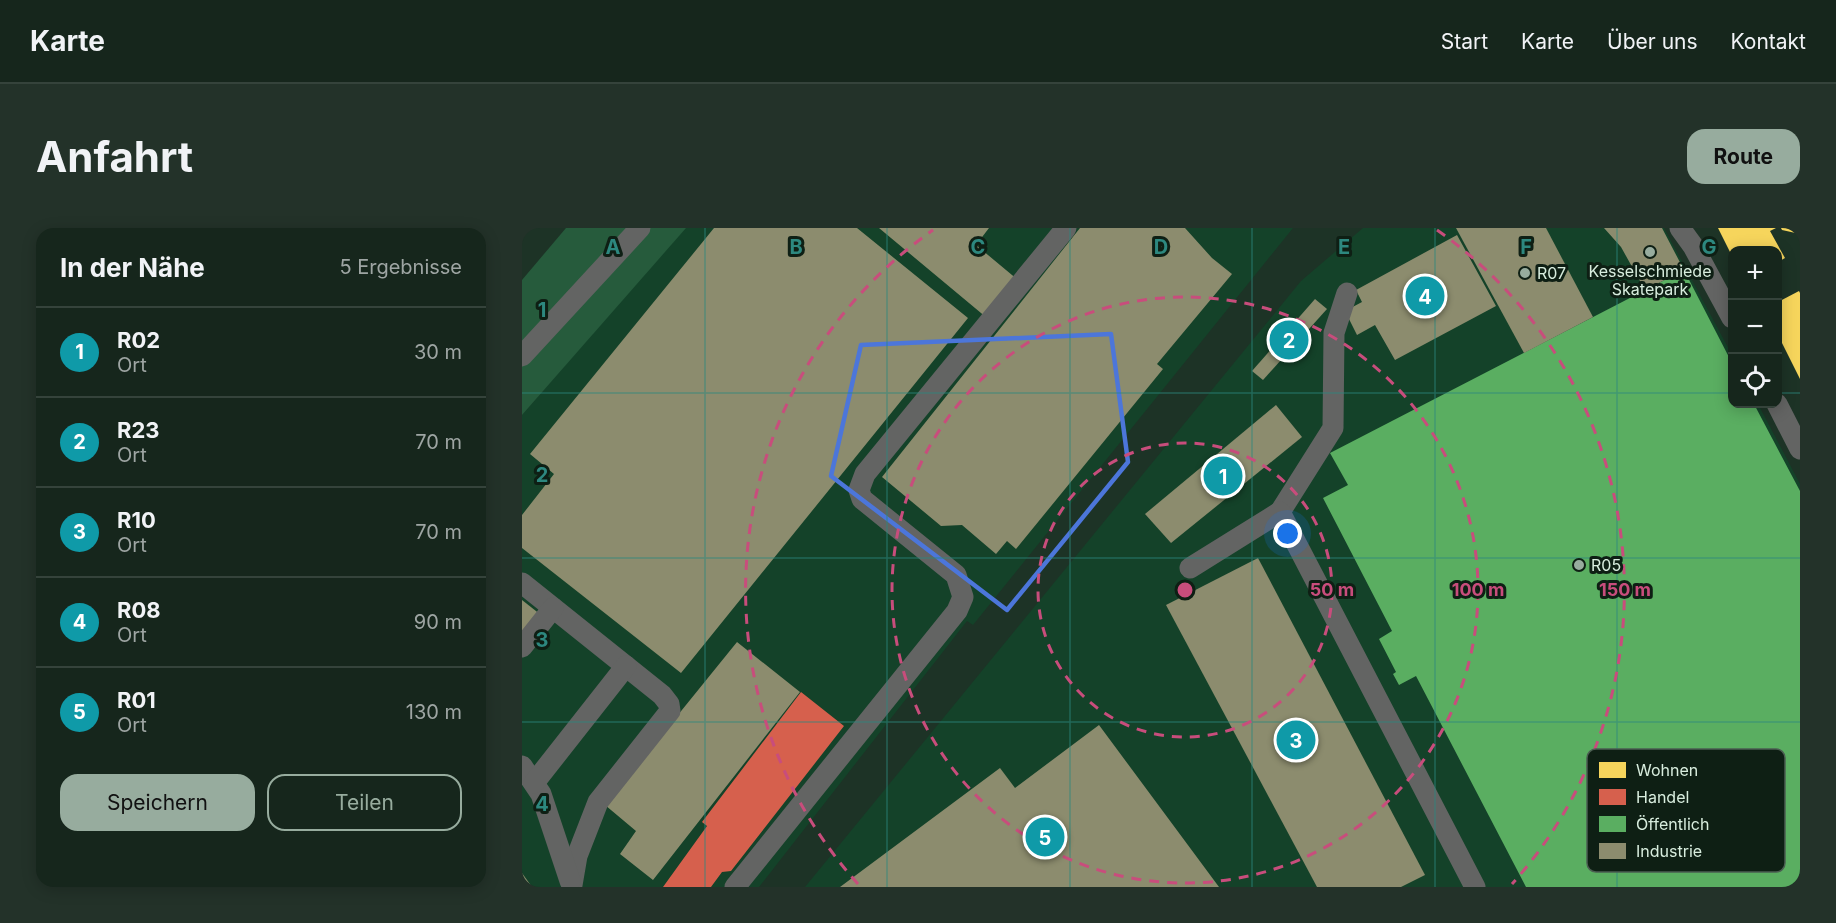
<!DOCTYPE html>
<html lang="de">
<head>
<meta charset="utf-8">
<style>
  body { margin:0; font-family:Inter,sans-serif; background:#233229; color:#f1f3f6 }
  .controls { position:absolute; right:18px; top:18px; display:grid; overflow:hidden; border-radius:12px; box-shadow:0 3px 15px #0003 }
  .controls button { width:54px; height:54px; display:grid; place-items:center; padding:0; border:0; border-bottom:2px solid #35433b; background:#16261c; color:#f1f3f6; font:30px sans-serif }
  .you { position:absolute; left:766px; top:306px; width:21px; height:21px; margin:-15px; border:4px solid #fff; border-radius:50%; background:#1a73e8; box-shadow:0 0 0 9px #1a73e833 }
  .badge { display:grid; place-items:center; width:39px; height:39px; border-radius:50%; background:#97ac9e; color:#fff; font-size:20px; font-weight:700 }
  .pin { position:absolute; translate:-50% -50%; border:3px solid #fff; box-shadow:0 2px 6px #0006 }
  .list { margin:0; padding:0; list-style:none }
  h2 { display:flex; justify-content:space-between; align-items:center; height:78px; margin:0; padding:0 24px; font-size:26px }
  h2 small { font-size:20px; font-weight:400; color:#9ea5a3 }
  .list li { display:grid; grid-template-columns:39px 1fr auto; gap:18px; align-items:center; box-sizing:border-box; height:90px; padding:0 24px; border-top:2px solid #35433b }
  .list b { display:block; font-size:22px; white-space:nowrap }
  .list p { margin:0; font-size:20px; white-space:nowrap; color:#9ea5a3 }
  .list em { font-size:20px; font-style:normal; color:#9ea5a3 }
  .actions { display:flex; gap:12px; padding:18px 24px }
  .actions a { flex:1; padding:14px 0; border:2px solid #97ac9e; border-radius:18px; text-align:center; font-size:21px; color:#97ac9e }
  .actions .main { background:#97ac9e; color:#111 }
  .icon { flex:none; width:33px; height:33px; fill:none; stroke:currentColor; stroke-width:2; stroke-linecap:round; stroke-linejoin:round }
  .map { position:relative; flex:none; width:1278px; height:659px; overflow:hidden; border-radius:18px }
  header { display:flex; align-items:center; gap:36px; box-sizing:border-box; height:84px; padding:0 30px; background:#16261c; border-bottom:2px solid #35433b }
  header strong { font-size:28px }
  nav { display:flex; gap:33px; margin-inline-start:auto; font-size:21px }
  .intro { display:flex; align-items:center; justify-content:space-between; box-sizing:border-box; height:144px; padding:0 36px }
  h1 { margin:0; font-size:42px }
  .button { padding:15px 27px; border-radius:18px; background:#97ac9e; color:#111; font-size:21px; font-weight:700 }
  main { display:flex; gap:36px; padding:0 36px }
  aside { flex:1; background:#16261c; border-radius:18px; box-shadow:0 3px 15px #0003 }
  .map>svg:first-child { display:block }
  .built { fill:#144229 }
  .green { fill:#265b3c }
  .homes { fill:#f6d55c }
  .shops { fill:#d6604d }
  .public { fill:#5aae61 }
  .industry { fill:#8c8c6e }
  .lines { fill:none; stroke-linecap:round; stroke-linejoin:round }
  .minor { stroke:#636463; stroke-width:21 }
  .marked { fill:none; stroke:#4c76da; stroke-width:4.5; stroke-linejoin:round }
  .grid { fill:none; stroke:#2d887f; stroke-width:1.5; stroke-opacity:0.55 }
  .ring { fill:none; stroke:#c84d7c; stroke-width:3; stroke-dasharray:10 8 }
  .poi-dot { fill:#97ac9e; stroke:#0e1f14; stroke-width:2 }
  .labels { text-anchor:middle; stroke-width:6; stroke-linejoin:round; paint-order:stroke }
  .poi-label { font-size:16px; fill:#d8edde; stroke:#0e1f14; text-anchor:start }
  .key { fill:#0e1f14; stroke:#4b5d51; stroke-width:1.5 }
  .key-label { font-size:16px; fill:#d8edde }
  .grid-label { font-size:20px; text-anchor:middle; font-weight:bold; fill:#2d887f; stroke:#0e1f14; stroke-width:6; stroke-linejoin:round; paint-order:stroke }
  .centre { fill:#c84d7c; stroke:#0e1f14; stroke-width:3 }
  .ring-label { font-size:18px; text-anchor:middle; font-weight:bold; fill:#c84d7c; stroke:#0e1f14; stroke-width:6; stroke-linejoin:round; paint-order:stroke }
</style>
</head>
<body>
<header>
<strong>Karte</strong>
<nav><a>Start</a><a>Karte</a><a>Über uns</a><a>Kontakt</a></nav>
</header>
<div class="intro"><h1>Anfahrt</h1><a class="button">Route</a></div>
<main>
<aside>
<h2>In der Nähe<small>5 Ergebnisse</small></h2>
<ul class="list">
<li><span class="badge" style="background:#0f9aa8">1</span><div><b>R02</b><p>Ort</p></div><em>30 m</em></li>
<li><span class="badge" style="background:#0f9aa8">2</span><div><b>R23</b><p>Ort</p></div><em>70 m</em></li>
<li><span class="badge" style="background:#0f9aa8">3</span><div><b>R10</b><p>Ort</p></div><em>70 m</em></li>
<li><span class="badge" style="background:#0f9aa8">4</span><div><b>R08</b><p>Ort</p></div><em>90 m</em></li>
<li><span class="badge" style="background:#0f9aa8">5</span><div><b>R01</b><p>Ort</p></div><em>130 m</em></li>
</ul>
<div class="actions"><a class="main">Speichern</a><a>Teilen</a></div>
</aside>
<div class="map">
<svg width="1278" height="659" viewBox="0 0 1278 659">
  <rect width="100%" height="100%" fill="#1d3326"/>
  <g class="built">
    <polygon points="162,0 771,0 451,397 445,393 237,659 0,659 0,187"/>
    <polygon points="841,0 1142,0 1210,127 1210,176 1236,176 1278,256 1278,659 283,659 779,53"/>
  </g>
  <polygon class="green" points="44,0 164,0 0,187 0,52"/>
  <g class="homes">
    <polygon points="1196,0 1254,0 1248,3 1263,30 1256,34 1256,22 1210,22 1210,28"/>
    <polygon points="1259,0 1278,0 1278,6 1260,2"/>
    <polygon points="1277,63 1278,65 1278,151 1256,107 1256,74"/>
  </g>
  <polygon class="shops" points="279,464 322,498 209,643 200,644 189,659 141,659 185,598 180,594"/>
  <polygon class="public" points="1162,42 1210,135 1210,176 1232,176 1278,263 1278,659 1004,659 894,448 877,457 871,446 874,444 857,411 870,403 801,270 826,257 808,225"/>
  <g class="industry">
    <polygon points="192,0 335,0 446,90 159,445 0,320 0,287 32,246 8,226"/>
    <polygon points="357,0 467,0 454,17 496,52 465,90"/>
    <polygon points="558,0 663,0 690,30 710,46 635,136 641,141 494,321 485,313 474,326 440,297 419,298 360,249"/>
    <polygon points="934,0 1024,0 1071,89 1002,125"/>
    <polygon points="1082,0 1140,0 1162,42 1123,62 1099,19"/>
    <polygon points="935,7 974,78 873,132 853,97 835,107 823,83 840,74 834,62"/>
    <polygon points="793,71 805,81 741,152 730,143"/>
    <polygon points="754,177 780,209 649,315 623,286"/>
    <polygon points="736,330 903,647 879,659 795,659 644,377"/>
    <polygon points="0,372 19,387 0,410"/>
    <polygon points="215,414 278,464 131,652 98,626 114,603 83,577"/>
    <polygon points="577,497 697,659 318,659 478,540 493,560"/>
    <polygon points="0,645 10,659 0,659"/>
  </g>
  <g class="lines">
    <g class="minor">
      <polyline points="1158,0 1171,18 1210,90"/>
      <polyline points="0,128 118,0"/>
      <polyline points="1255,176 1278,221"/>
      <polyline points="758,284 811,200 812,105 825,65"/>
      <polyline points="668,340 758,284 953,659"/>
      <polyline points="0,355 140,467 147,476 148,483 76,574 55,628 50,657"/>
      <polyline points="0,419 31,380"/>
      <polyline points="0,538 19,566 48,653"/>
      <polyline points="12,555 104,438"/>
      <polyline points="213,659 435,383 441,369 434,347 340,271 337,262 343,246 544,0"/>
    </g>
  </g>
  <path class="marked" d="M 589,106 L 606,234 L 485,382 L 309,248 L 339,117 Z"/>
  <path class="grid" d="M 183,0 L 183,659M 365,0 L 365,659M 548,0 L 548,659M 730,0 L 730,659M 913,0 L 913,659M 1095,0 L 1095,659M 0,165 L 1210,165M 1256,165 L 1278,165M 0,330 L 1278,330M 0,494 L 1278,494"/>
  <g class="ring">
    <circle cx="663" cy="362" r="147"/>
    <circle cx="663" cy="362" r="293"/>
    <path d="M336 656A440 440 0 0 1 411 2M915 2A440 440 0 0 1 990 656"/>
  </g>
  <g class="poi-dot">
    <circle cx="1128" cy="24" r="6"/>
    <circle cx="1003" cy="45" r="6"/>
    <circle cx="1057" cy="337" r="6"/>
  </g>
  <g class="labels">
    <g class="poi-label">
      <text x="1128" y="49" text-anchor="middle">Kesselschmiede<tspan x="1128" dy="18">Skatepark</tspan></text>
      <text x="1015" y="51">R07</text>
      <text x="1069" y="343">R05</text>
    </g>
  </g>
  <rect x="1065" y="521" width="198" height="123" rx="9" class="key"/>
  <rect x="1077" y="534" width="27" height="16" fill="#f6d55c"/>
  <rect x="1077" y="561" width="27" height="16" fill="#d6604d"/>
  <rect x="1077" y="588" width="27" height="16" fill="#5aae61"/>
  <rect x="1077" y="615" width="27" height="16" fill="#8c8c6e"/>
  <g class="key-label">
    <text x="1114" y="548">Wohnen</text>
    <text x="1114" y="575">Handel</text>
    <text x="1114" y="602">Öffentlich</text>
    <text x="1114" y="629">Industrie</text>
  </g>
  <g class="grid-label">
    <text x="91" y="26">A</text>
    <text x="274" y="26">B</text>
    <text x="456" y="26">C</text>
    <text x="639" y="26">D</text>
    <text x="822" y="26">E</text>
    <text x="1004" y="26">F</text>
    <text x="1187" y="26">G</text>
    <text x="20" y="89">1</text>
    <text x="20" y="254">2</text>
    <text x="20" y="419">3</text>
    <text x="20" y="583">4</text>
  </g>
  <circle cx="663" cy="362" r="9" class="centre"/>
  <g class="ring-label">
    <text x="810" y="368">50 m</text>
    <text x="956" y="368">100 m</text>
    <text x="1103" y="368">150 m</text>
  </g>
</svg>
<div class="controls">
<button>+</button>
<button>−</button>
<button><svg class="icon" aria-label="locate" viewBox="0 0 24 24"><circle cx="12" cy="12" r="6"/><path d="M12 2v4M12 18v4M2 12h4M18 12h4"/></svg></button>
</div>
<div class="you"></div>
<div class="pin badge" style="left:701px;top:248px;background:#0f9aa8">1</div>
<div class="pin badge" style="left:767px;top:112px;background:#0f9aa8">2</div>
<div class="pin badge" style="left:774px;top:512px;background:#0f9aa8">3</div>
<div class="pin badge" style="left:903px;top:68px;background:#0f9aa8">4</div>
<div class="pin badge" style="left:523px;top:609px;background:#0f9aa8">5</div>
</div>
</main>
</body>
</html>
